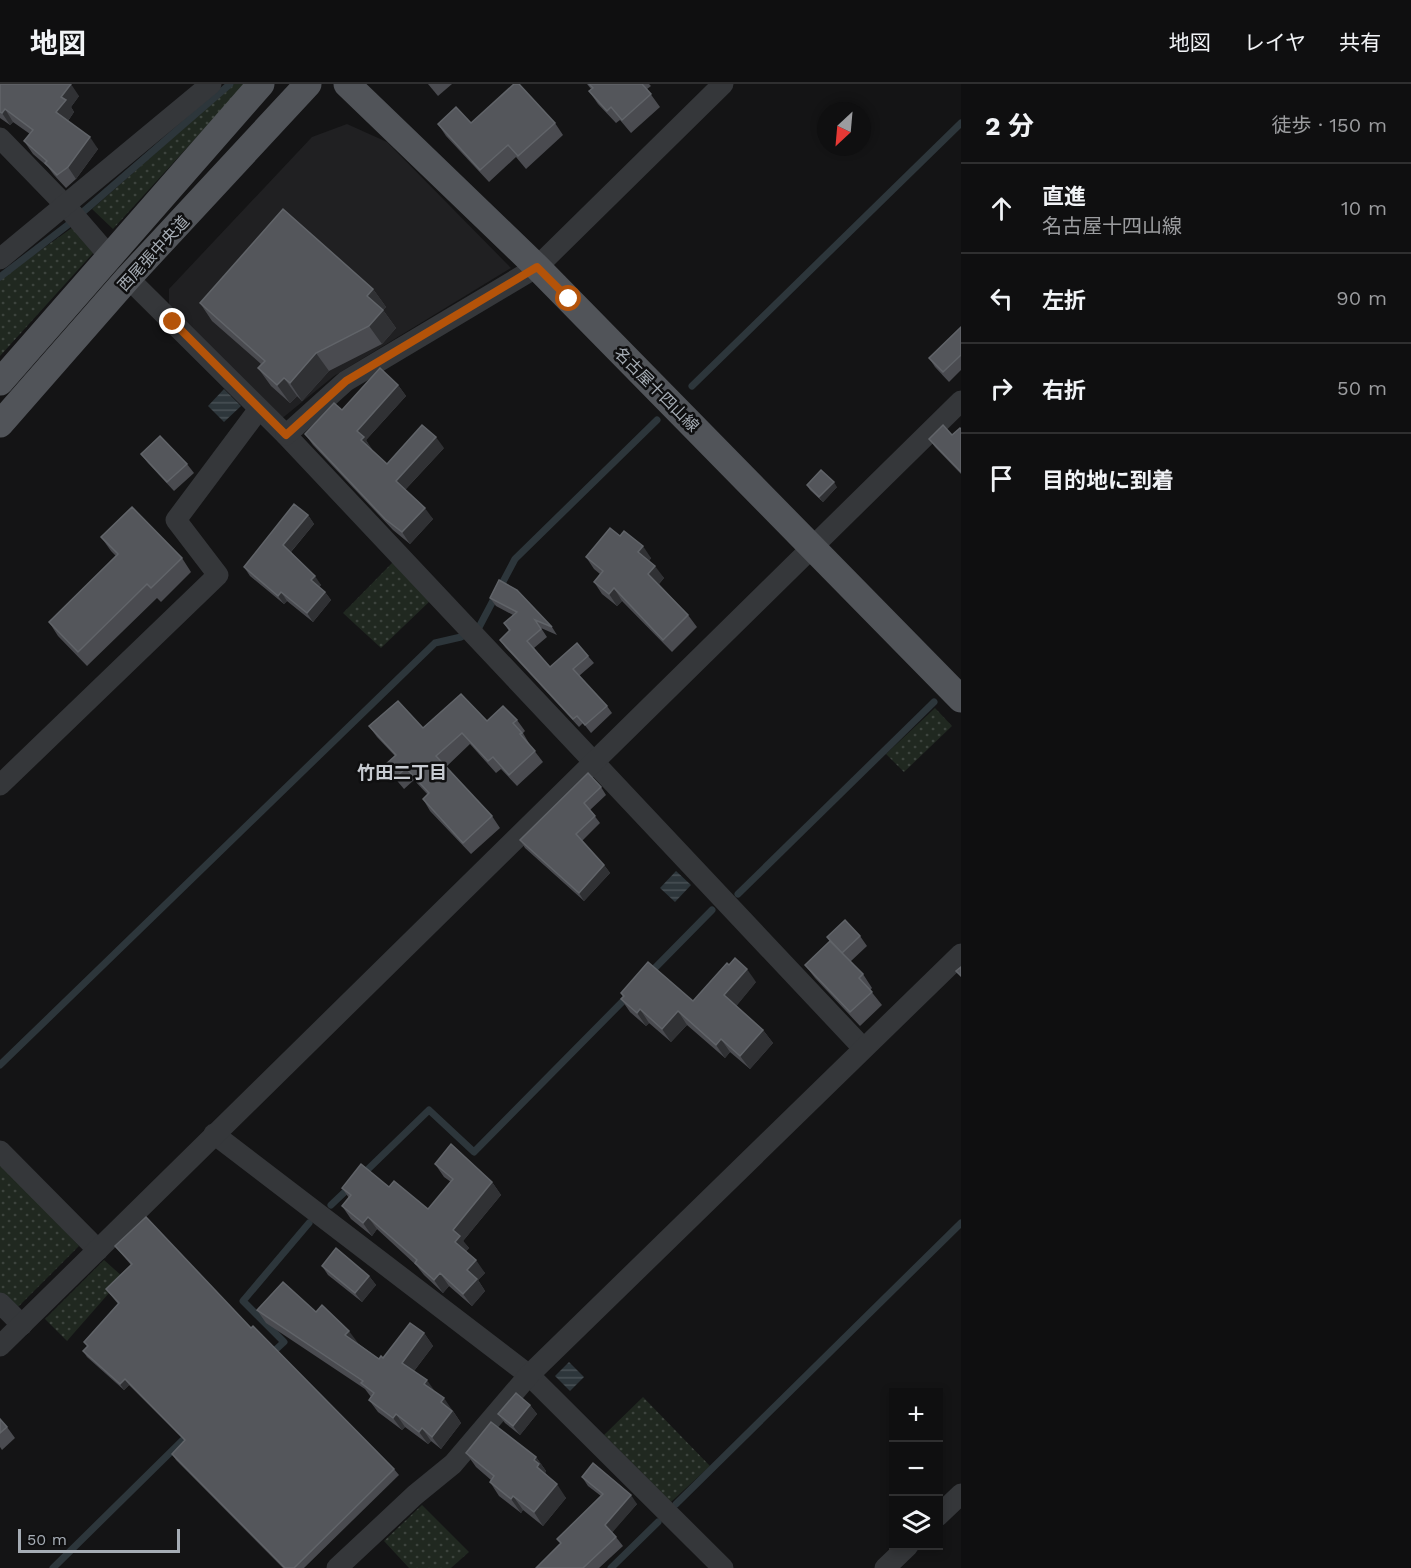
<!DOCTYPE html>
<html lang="ja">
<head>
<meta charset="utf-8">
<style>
  body { margin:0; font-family:"Work Sans","Noto Sans JP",sans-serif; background:#1d1d1e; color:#f1f3f6 }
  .controls { position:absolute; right:18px; bottom:18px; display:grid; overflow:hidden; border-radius:0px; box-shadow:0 3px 9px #0003 }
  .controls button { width:54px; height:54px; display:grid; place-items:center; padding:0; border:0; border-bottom:2px solid #2f2f30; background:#0f0f10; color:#f1f3f6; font:30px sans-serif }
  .compass { position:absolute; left:817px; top:18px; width:54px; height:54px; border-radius:50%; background:#0f0f10; box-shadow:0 3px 9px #0003; rotate:206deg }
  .scale { position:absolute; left:18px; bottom:15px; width:162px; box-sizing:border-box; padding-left:6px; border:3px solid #a6adb5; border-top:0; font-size:16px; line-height:21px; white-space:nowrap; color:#a6adb5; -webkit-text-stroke:4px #0f0f10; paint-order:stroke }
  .stop { position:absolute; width:18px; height:18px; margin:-14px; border:4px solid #b45309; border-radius:50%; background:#fff }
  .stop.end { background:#b45309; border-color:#fff; box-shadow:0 2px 6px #0008 }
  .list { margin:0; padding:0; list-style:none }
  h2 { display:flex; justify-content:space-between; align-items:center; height:78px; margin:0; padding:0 24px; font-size:26px }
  h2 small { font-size:20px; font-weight:400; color:#9b9c9f }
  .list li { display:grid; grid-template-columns:39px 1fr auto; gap:18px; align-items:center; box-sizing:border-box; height:90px; padding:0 24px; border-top:2px solid #2f2f30 }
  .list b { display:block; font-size:22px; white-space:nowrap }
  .list p { margin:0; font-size:20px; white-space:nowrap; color:#9b9c9f }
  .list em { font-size:20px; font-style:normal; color:#9b9c9f }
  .icon { flex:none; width:33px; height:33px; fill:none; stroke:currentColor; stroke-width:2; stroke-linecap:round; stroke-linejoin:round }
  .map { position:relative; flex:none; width:961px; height:1484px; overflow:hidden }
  header { display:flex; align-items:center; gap:36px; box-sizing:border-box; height:84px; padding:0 30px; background:#0f0f10; border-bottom:2px solid #2f2f30 }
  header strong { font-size:28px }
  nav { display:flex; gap:33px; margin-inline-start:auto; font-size:21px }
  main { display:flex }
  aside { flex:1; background:#0f0f10 }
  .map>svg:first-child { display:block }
  .built { fill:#202022 }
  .garden { fill:url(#garden-dots) }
  .water { fill:url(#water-rules) }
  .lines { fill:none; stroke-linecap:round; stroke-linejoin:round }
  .stream { stroke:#2d363b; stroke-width:7 }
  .minor { stroke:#35373a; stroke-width:21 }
  .major { stroke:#515459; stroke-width:27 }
  .wall { fill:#4a4b50 }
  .shaded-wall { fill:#303134 }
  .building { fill:#54565b; stroke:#616469; stroke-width:1.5 }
  .route { stroke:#b45309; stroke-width:8 }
  .labels { text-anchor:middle; stroke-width:5; stroke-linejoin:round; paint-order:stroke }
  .street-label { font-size:16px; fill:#a6adb5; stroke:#0f0f10 }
  .neighbourhood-label { font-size:18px; font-weight:bold; fill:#c7cbd1; stroke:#0f0f10 }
</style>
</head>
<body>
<header>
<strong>地図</strong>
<nav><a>地図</a><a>レイヤ</a><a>共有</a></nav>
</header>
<main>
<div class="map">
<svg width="961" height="1484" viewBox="0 0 961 1484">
  <defs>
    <pattern id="garden-dots" width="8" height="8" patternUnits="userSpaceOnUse" patternTransform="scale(1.5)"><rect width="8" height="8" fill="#202820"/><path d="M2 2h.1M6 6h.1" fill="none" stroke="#3d443e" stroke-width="1.8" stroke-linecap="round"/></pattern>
    <pattern id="water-rules" width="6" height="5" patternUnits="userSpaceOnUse" patternTransform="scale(1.5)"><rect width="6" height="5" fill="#2d363b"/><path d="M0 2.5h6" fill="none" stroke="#485055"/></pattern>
  </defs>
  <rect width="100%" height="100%" fill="#141415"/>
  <polygon class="built" points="347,40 387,58 511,184 334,292 280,336 169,225 169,205 312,53"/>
  <g class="garden">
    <polygon points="234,0 245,0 113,145 92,125"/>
    <polygon points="76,141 95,167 0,272 0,195"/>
    <polygon points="393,478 430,517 381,564 343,529"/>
    <polygon points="935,624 952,642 904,688 886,670"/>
    <polygon points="0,1078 79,1162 15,1226 0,1211"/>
    <polygon points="104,1176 123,1193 67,1257 45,1235"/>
    <polygon points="643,1313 710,1382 671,1418 604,1351"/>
    <polygon points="422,1421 469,1468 451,1484 409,1484 384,1457"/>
  </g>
  <g class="water">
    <polygon points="224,305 241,322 224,338 208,322"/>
    <polygon points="676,787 691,801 675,818 660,804"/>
    <polygon points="569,1278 584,1293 570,1307 555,1292"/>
  </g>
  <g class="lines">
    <g class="stream">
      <polyline points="84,127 230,0"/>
      <polyline points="0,193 69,140"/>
      <polyline points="692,302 961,39"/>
      <polyline points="477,547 515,475 657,336"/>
      <polyline points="738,810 934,618"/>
      <polyline points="650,889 712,826"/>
      <polyline points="0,981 435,559 461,553"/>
      <polyline points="361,1092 429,1026 474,1068 628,912"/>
      <polyline points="331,1121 351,1102"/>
      <polyline points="271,1270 284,1258 243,1217 309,1139"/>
      <polyline points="676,1420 961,1139"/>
      <polyline points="53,1484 190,1349"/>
      <polyline points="611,1484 658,1438"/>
    </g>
    <g class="minor">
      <polyline points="0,54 66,122 111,174"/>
      <polyline points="0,175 211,0"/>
      <polyline points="128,194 286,351 863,964"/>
      <polyline points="286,351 346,297 537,183 723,0"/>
      <polyline points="0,701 218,491 176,436 259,325"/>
      <polyline points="214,1050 529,1291 723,1484"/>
      <polyline points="0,1067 98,1166"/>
      <polyline points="0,1219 22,1241"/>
      <polyline points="0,1262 961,317"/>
      <polyline points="938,1432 961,1410"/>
      <polyline points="337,1484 415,1411 453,1380 529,1291 961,870"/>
      <polyline points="885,1484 908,1462"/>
    </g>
    <g class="major">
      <polyline points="347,0 537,183 961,615"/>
      <polyline points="0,298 261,0"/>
      <polyline points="0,340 128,194 308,0"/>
    </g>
  </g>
  <g class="wall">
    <polygon points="0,0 79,12 71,23 74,28 68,37 98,65 76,95 66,104 54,91 48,83 33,70 24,57 30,50 13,38 10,41 0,34"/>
    <polygon points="428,0 452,0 438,12"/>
    <polygon points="587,0 649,0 651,2 647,5 660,23 631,49 620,36 616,39 598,20 589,7 591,5"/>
    <polygon points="555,39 563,51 526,85 516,73 489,98 446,52 438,40"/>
    <polygon points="373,205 386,223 383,226 396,244 382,260 329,287 302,317 297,312 290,319 271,302 258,284 261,280 212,237 200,219"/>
    <polygon points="961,243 961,286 949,298 935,283 929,274"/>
    <polygon points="398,301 406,312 366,356 371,365 387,380 444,364 405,406 433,435 410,460 393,446 313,361 305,350 342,326"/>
    <polygon points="961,345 961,390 935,363 929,355 952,351"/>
    <polygon points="141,370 187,380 194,389 174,407 148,379"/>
    <polygon points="807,401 837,403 823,418 810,406"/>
    <polygon points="308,431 314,440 291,468 321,501 319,503 325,508 331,516 313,538 287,517 284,520 250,492 244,483"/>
    <polygon points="620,452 651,474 649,477 664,494 659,500 688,531 697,543 672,568 622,517 617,522 602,510 594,498 600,490 594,485 586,473"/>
    <polygon points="101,453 182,474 191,488 161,518 157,514 87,582 58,552 49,538 116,472 111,467"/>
    <polygon points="490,514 552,543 557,551 541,544 547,553 534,564 550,583 588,572 594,579 579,592 607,622 612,629 591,649 583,639 579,643 505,563 500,556 509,547 504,539 513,531 496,522"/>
    <polygon points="517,636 525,647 523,649 530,661 543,678 517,702 501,685 496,689 470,660 446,683 492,732 500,744 471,770 430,727 423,715 428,711 414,696 404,705 393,692 385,681 395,672 377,653 369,642 423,644 487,637"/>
    <polygon points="601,703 606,711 590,726 600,739 582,757 604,781 610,789 584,817 525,764 520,756"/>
    <polygon points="860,852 867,862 850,878 863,890 872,904 870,906 882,921 860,942 815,894 805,881 831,859 827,853"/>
    <polygon points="756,898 736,922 763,946 773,959 750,985 730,968 725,974 687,941 671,958 649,939 646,942 630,928 621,915 623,913 621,909 693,917"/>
    <polygon points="435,1080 492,1098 501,1111 463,1157 469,1164 466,1167 485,1189 478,1196 485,1207 472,1222 449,1202 443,1209 424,1191 416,1181 377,1145 372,1152 351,1135 342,1122 349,1114 342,1104 389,1103 428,1125 451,1098 444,1093"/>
    <polygon points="115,1162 251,1244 394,1385 399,1391 304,1484 283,1484 176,1376 172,1370 185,1357 129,1301 124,1306 87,1273 83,1267 87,1262 84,1258 118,1220 106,1205 131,1181"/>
    <polygon points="322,1182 369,1192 376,1201 362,1218 328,1191"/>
    <polygon points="257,1226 316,1228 379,1275 383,1274 424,1249 433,1262 414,1287 453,1327 461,1339 441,1365 431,1357 428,1360 405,1343 402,1346 378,1328 369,1316 371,1313 365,1305 266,1239"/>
    <polygon points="530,1321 537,1330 520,1351 505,1339 498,1330"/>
    <polygon points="0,1335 7,1343 15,1354 2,1366 0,1363"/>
    <polygon points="466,1369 536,1373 546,1387 545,1388 548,1393 566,1414 543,1442 523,1426 521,1429 499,1412 490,1398 491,1396 476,1383"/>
    <polygon points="582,1393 637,1420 612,1448 623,1462 599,1484 536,1484 561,1460 557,1455 601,1412 588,1402"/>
  </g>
  <g class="shaded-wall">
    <polygon points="71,0 79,12 71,23 74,28 65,41 56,28 61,13"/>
    <polygon points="5,25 13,38 10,41 2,29"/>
    <polygon points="90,53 98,65 76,95 68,83"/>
    <polygon points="373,205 386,223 383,226 396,244 382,260 369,242 367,212"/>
    <polygon points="316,269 329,287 302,317 290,299"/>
    <polygon points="284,294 297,312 290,319 277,301"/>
    <polygon points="398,301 406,312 366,356 372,365 369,367 361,356 357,347"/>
    <polygon points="436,353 444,364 403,408 396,397"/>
    <polygon points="834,398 837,403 823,418 819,413"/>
    <polygon points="425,424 433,435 410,460 402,448"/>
    <polygon points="308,431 314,440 289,470 283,461"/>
    <polygon points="643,462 651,474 647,480 638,468"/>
    <polygon points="655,482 664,494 657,502 648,490"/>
    <polygon points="315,492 321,501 317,505 311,496"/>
    <polygon points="614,504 622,517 617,522 609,510"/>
    <polygon points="281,508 287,517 284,520 278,512"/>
    <polygon points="325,508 331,516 313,538 307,529"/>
    <polygon points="604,781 610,789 584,817 579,809"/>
    <polygon points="747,885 756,898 734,925 724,911"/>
    <polygon points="640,925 649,939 646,942 637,929"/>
    <polygon points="678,927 687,941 671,958 662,945"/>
    <polygon points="763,946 773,959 750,985 740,972"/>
    <polygon points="721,955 730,968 725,974 716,961"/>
    <polygon points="492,1098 501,1111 463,1157 469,1164 464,1170 455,1158 453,1146"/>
    <polygon points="368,1133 377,1145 372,1152 363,1139"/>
    <polygon points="476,1176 485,1189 478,1196 485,1207 472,1222 463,1210 467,1186"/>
    <polygon points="440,1189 449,1202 443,1209 434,1196"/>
    <polygon points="369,1192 376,1201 362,1218 355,1209"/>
    <polygon points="349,1247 358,1259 354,1263 345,1251"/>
    <polygon points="424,1249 433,1262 411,1291 402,1279"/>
    <polygon points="125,1295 129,1301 124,1306 120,1300"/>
    <polygon points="427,1296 436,1309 424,1300"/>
    <polygon points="444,1314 461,1339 441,1365 432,1353 441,1318"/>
    <polygon points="530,1321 537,1330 520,1351 513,1342"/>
    <polygon points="396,1330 405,1343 402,1346 393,1334"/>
    <polygon points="422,1344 431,1357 428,1360 419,1348"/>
    <polygon points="536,1373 546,1387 545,1388 549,1394 537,1383 534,1376"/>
    <polygon points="557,1400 566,1414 543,1442 534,1428"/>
    <polygon points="631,1411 637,1420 611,1450 605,1441"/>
    <polygon points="513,1412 523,1426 521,1429 511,1415"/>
  </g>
  <g class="building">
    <polygon points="0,0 71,0 61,13 66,16 56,28 90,53 68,83 57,91 45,79 47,77 24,57 33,46 5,25 2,29 0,28"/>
    <polygon points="514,0 519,0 555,39 518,72 508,61 480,86 438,40 456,23 471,39"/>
    <polygon points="589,0 642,0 651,10 622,36 611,23 607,27 589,7 593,4"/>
    <polygon points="283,125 373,205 367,212 383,226 369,242 316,269 290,299 284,294 277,301 258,284 265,277 200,219"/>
    <polygon points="961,243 961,271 943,288 929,274"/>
    <polygon points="380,284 398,301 357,347 364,353 361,356 387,380 422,341 436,353 396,397 425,424 402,448 385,435 305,350 334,319 342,326"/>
    <polygon points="943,341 952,351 960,344 961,345 961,388 929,355"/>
    <polygon points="160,352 187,380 167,398 141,370"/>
    <polygon points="821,386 834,398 819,413 807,401"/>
    <polygon points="294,420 308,431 283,461 315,492 311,496 325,508 307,529 281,508 278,512 244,483"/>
    <polygon points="132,423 182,474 151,504 147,500 78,568 49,538 118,470 101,453"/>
    <polygon points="610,444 620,452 624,447 643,462 638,468 655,482 648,490 688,531 663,556 614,504 609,510 594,498 603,487 586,473"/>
    <polygon points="499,496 517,506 552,543 535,536 541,545 527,557 550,583 577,559 588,572 573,585 607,622 585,641 577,632 573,635 500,556 510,546 504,539 517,528 490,514"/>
    <polygon points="461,610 487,637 503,622 517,636 513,639 522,649 520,650 535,667 509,691 493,673 488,677 462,649 436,672 492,732 463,759 423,715 429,709 406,684 396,693 385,681 396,671 369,642 398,617 423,644"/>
    <polygon points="588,689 601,703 584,719 595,732 576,750 604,781 579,809 520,756"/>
    <polygon points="845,836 860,852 842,869 827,853"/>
    <polygon points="830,857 863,890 859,894 872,908 850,928 805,881"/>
    <polygon points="735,874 747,885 724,911 763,946 740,972 721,955 716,961 678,927 662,945 640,925 637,929 621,915 624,912 621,909 648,878 693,917 727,879 729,881"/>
    <polygon points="961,883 961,892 956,887"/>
    <polygon points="451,1060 492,1098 453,1146 460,1152 455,1158 476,1176 467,1186 477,1195 463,1210 440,1189 434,1196 415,1179 417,1176 368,1133 363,1139 342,1122 351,1111 342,1104 361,1080 389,1103 394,1097 428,1125 453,1095 435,1080"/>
    <polygon points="146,1133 251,1244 253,1242 394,1385 294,1484 285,1484 172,1370 185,1356 125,1295 120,1300 83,1267 88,1262 84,1258 119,1219 106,1205 132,1180 115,1162"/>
    <polygon points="336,1164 369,1192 355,1209 322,1182"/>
    <polygon points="283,1198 316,1228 322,1221 349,1247 345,1251 379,1275 381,1272 383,1274 410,1239 424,1249 402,1279 427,1296 424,1300 444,1314 441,1318 452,1327 432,1353 422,1344 419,1348 396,1330 393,1334 369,1316 374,1309 361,1299 363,1297 257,1226"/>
    <polygon points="516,1309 530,1321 513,1342 498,1330"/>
    <polygon points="0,1335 7,1343 0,1349"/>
    <polygon points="491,1338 536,1373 534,1376 539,1380 537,1383 557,1400 534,1428 513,1412 511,1415 490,1398 494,1392 466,1369"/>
    <polygon points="593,1379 631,1411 605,1441 616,1453 583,1484 536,1484 561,1459 557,1455 603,1410 582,1393"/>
  </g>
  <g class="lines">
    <polyline class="route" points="173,238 286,351 346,297 537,183 569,215"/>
  </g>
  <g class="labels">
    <g class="street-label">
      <text transform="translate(153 169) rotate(-47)" y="6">西尾張中央道</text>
      <text transform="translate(657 305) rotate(45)" y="6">名古屋十四山線</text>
    </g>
    <g class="neighbourhood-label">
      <text x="402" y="695">竹田二丁目</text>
    </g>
  </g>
</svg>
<div class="controls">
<button>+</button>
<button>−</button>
<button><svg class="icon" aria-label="layers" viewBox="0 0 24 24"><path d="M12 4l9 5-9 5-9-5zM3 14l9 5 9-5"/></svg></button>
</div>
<svg class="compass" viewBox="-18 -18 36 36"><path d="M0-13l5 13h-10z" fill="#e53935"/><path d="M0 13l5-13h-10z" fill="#9b9c9f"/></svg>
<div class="scale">50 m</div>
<div class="stop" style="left:569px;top:215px"></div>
<div class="stop end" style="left:173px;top:238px"></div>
</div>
<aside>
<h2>2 分<small>徒歩 · 150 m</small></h2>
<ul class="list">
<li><svg class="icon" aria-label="ahead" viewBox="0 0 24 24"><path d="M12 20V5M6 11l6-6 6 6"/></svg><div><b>直進</b><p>名古屋十四山線</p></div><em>10 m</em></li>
<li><svg class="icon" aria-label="left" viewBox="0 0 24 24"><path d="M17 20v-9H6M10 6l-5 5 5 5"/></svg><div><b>左折</b></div><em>90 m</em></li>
<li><svg class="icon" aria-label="right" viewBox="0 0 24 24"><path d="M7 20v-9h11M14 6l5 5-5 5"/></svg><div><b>右折</b></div><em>50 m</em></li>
<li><svg class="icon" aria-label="arrive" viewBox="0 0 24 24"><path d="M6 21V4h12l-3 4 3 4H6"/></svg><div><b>目的地に到着</b></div></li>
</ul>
</aside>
</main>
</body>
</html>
